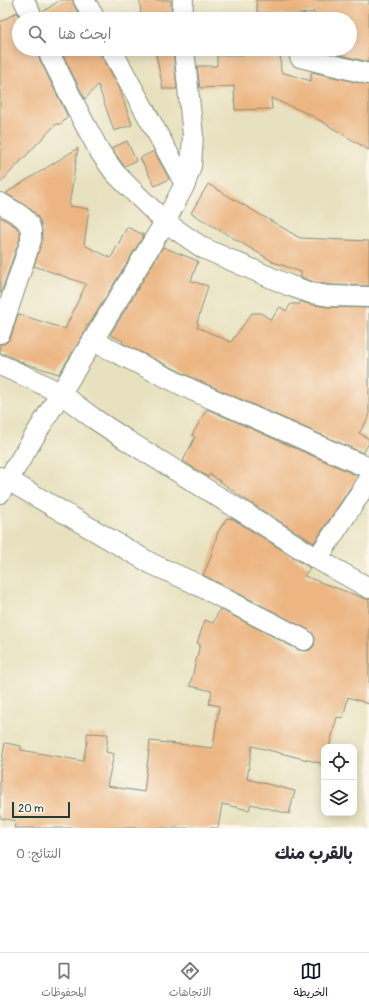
<!DOCTYPE html>
<html lang="ar">
<head>
<meta charset="utf-8">
<style>
  body { margin:0; font-family:Pangolin,"Playpen Sans Arabic",sans-serif; background:#f2f2f3; color:#2b2b33; direction:rtl }
  .controls { position:absolute; right:12px; bottom:12px; display:grid; overflow:hidden; border-radius:8px; box-shadow:0 2px 10px #0003 }
  .controls button { width:36px; height:36px; display:grid; place-items:center; padding:0; border:0; border-bottom:1px solid #e1e1e2; background:#fff; color:#2b2b33; font:20px sans-serif }
  .scale { position:absolute; left:12px; bottom:10px; width:58px; box-sizing:border-box; padding-left:4px; border:2px solid #1f3d34; border-top:0; font-size:11px; line-height:14px; white-space:nowrap; color:#1f3d34; -webkit-text-stroke:3px #fbf7ec; paint-order:stroke }
  .list { margin:0; padding:0; list-style:none }
  h2 { display:flex; justify-content:space-between; align-items:center; height:52px; margin:0; padding:0 16px; font-size:17px }
  h2 small { font-size:13px; font-weight:400; color:#7c7c81 }
  .icon { flex:none; width:22px; height:22px; fill:none; stroke:currentColor; stroke-width:2; stroke-linecap:round; stroke-linejoin:round }
  .map { position:relative; flex:none; width:369px; height:828px; overflow:hidden; direction:ltr }
  .search { position:absolute; background:#fff; box-shadow:0 2px 10px #0003; left:12px; right:12px; top:12px; height:44px; display:flex; align-items:center; gap:10px; box-sizing:border-box; padding:0 14px; border-radius:22px; color:#7c7c81; font-size:15px }
  .sheet { height:124px; background:#fff }
  nav { display:flex; justify-content:space-around; align-items:center; box-sizing:border-box; height:56px; border-top:1px solid #e1e1e2; background:#fff; font-size:11px; color:#7c7c81 }
  nav a { display:grid; justify-items:center; gap:2px }
  nav .on { color:#111827 }
  .map>svg:first-child { display:block }
  .building { fill:#ecb582 }
  .lines { fill:none; stroke-linecap:round; stroke-linejoin:round }
  .minor-casing { stroke:#848f7a; stroke-width:22 }
  .minor { stroke:#fff; stroke-width:20 }
</style>
</head>
<body>
<div class="map">
<svg width="369" height="828" viewBox="0 0 369 828">
  <rect width="100%" height="100%" fill="#fbf7ec"/>
  <filter id="ink" filterUnits="userSpaceOnUse"><feTurbulence type="fractalNoise" baseFrequency=".025" numOctaves="2"/><feDisplacementMap in="SourceGraphic" scale="8" xChannelSelector="R" yChannelSelector="G"/><feConvolveMatrix kernelMatrix="1 2 1 2 8 2 1 2 1" color-interpolation-filters="sRGB"/></filter>
  <filter id="wash" filterUnits="userSpaceOnUse"><feTurbulence type="fractalNoise" baseFrequency=".012" numOctaves="4" result="noise"/><feDisplacementMap in="SourceGraphic" scale="16" xChannelSelector="R" yChannelSelector="G"/><feGaussianBlur stdDeviation="0.9" result="paint"/><feColorMatrix in="noise" values="0 0 0 0 0 0 0 0 0 0 0 0 0 0 0 0 0 1.4 0 .05"/><feComposite in="paint" operator="in"/></filter>
  <g filter="url(#wash)">
    <rect width="100%" height="100%" fill="#e8e1bf"/>
    <g id="blocks">
      <g class="building">
        <polygon points="60,0 73,0 74,6 82,19 44,19 43,12"/>
        <polygon points="140,0 171,0 171,19 141,19"/>
        <polygon points="256,0 369,0 369,62 316,49 350,49 350,19 313,19 314,12 286,16 286,14 258,18"/>
        <polygon points="17,12 19,16 19,49 36,49 37,54 68,117 61,124 56,124 0,183 0,22"/>
        <polygon points="60,49 100,49 101,55 119,87 132,125 114,131 98,85 85,99"/>
        <polygon points="155,49 173,49 177,89 163,89"/>
        <polygon points="244,49 280,49 281,72 311,81 311,72 369,85 369,150 311,115 271,98 272,109 235,110 234,86 200,88 197,66 217,66 217,55 244,54"/>
        <polygon points="127,141 136,161 124,166 115,153 112,148"/>
        <polygon points="78,148 69,206 89,209 84,245 111,258 127,227 144,235 88,326 87,325 85,332 59,374 23,363 5,354 0,354 0,344 3,344 7,342 11,337 18,314 65,329 86,284 34,266 42,240 42,230 40,221 36,214 29,208 6,193"/>
        <polygon points="154,151 169,179 155,186 140,158"/>
        <polygon points="208,184 300,238 369,241 369,286 330,285 314,282 301,277 301,272 277,263 277,264 191,213"/>
        <polygon points="0,217 15,226 20,232 20,238 1,293 0,293"/>
        <polygon points="163,247 198,261 191,281 208,286 197,323 199,324 197,327 231,342 252,313 261,313 271,320 280,307 286,311 291,304 300,304 300,301 309,304 327,307 369,308 369,417 359,433 369,439 369,443 363,453 197,380 122,343 123,341 110,335"/>
        <polygon points="207,409 358,476 314,543 243,498 210,474 208,477 183,461 195,437 192,435"/>
        <polygon points="227,518 233,519 310,568 304,576 369,600 369,704 348,697 343,718 337,717 329,747 324,747 324,764 252,746 247,779 295,791 289,814 251,804 249,810 222,804 218,828 14,828 16,821 0,818 0,770 5,743 21,746 21,750 83,761 87,742 87,733 108,734 106,752 114,754 107,786 144,792 150,741 213,748 219,706 209,704 212,691 190,686 200,644 197,643 205,620 213,623 220,609 299,650 305,651 310,650 314,646 315,639 313,634 309,630 203,575 210,559 218,532"/>
      </g>
    </g>
  </g>
  <g filter="url(#ink)">
    <use href="#blocks" fill-opacity="0" stroke="#848f7a" stroke-width="1"/>
    <g class="lines">
      <g class="minor-casing">
        <g id="minor">
          <polyline points="24,0 33,19"/>
          <polyline points="84,0 95,19"/>
          <polyline points="182,19 183,0"/>
          <polyline points="47,49 82,119 100,152 115,173 136,194 165,222 203,248 288,285 311,293 329,296 369,297"/>
          <polyline points="111,49 185,184"/>
          <polyline points="300,57 369,74"/>
          <path d="M 0,203 C 10,210 28,216 31,230 C 31,233 31,237 31,240 L 0,333"/>
          <polyline points="93,341 192,390 369,468"/>
          <polyline points="0,365 32,379 60,393 93,418 128,441 269,528 317,559 369,588"/>
          <polyline points="0,477 8,480 152,564 190,581 304,640"/>
          <polyline points="0,493 165,222 185,184 191,166 193,136 184,49"/>
          <polyline points="317,559 369,480"/>
        </g>
      </g>
      <use href="#minor" class="minor"/>
    </g>
  </g>
</svg>
<div class="controls">
<button><svg class="icon" aria-label="locate" viewBox="0 0 24 24"><circle cx="12" cy="12" r="6"/><path d="M12 2v4M12 18v4M2 12h4M18 12h4"/></svg></button>
<button><svg class="icon" aria-label="layers" viewBox="0 0 24 24"><path d="M12 4l9 5-9 5-9-5zM3 14l9 5 9-5"/></svg></button>
</div>
<div class="scale">20 m</div>
<div class="search"><svg class="icon" aria-label="search" viewBox="0 0 24 24"><circle cx="10" cy="10" r="6"/><path d="M15 15l6 6"/></svg>ابحث هنا</div>
</div>
<section class="sheet">
<h2>بالقرب منك<small>النتائج: 0</small></h2>
<ul class="list">
</ul>
</section>
<nav>
<a class="on"><svg class="icon" aria-label="map" viewBox="0 0 24 24"><path d="M3 6l6-2 6 2 6-2v14l-6 2-6-2-6 2zM9 4v14M15 6v14"/></svg>الخريطة</a>
<a><svg class="icon" aria-label="directions" viewBox="0 0 24 24"><path d="M12 3l9 9-9 9-9-9zM9 14v-3h6M13 9l2 2-2 2"/></svg>الاتجاهات</a>
<a><svg class="icon" aria-label="saved" viewBox="0 0 24 24"><path d="M7 4h10v16l-5-4-5 4z"/></svg>المحفوظات</a>
</nav>
</body>
</html>
